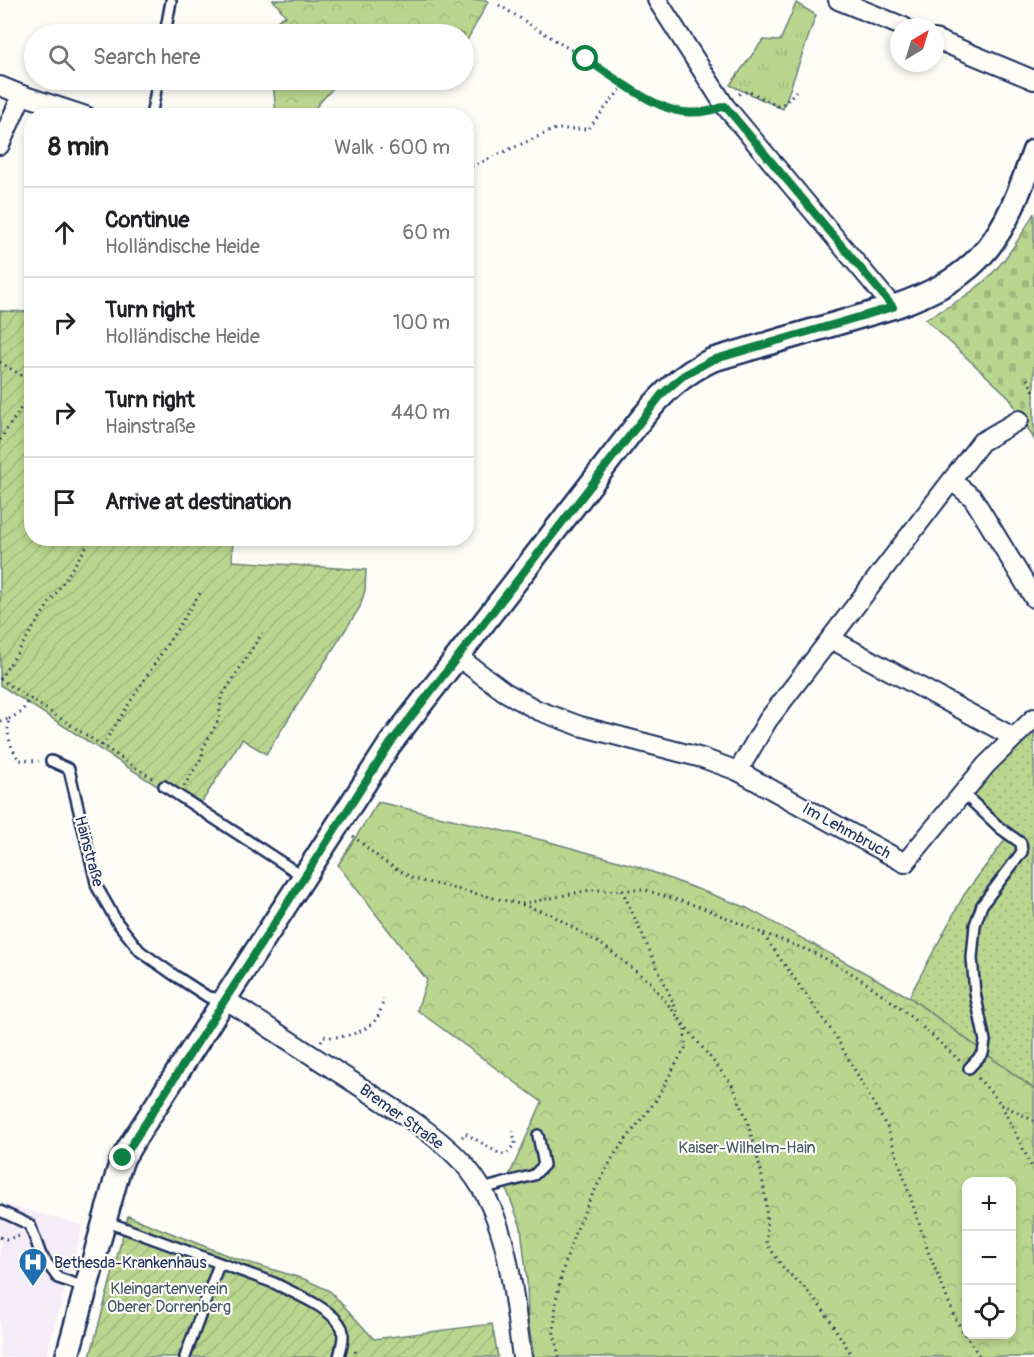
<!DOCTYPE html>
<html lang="en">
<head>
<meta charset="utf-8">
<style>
  body { margin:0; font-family:Pangolin,sans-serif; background:#f6f6f6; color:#202124 }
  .controls { position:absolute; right:18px; bottom:18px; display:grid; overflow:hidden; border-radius:12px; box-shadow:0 3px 9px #0003 }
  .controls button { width:54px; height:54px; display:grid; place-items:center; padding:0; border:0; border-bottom:2px solid #e0e0e0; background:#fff; color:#202124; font:30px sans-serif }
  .compass { position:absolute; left:890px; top:18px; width:54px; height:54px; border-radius:50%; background:#fff; box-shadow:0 3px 9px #0003; rotate:38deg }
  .stop { position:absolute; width:18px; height:18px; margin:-14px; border:4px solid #0b8043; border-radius:50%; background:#fff }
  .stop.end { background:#0b8043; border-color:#fff; box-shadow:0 2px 6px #0008 }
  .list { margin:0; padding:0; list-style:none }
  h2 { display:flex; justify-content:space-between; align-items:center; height:78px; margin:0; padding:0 24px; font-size:26px }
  h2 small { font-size:20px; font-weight:400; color:#757577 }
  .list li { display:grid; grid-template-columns:39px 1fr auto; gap:18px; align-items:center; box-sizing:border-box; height:90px; padding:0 24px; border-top:2px solid #e0e0e0 }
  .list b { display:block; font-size:22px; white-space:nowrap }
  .list p { margin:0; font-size:20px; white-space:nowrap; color:#757577 }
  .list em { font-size:20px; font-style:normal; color:#757577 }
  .icon { flex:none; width:33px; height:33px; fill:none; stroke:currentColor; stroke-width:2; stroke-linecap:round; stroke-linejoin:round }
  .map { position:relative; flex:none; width:1034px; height:1357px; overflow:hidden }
  .search { position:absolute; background:#fff; box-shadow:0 3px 9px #0003; left:24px; top:24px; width:450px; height:66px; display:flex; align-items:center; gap:15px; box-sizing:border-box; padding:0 21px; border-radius:33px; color:#757577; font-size:22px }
  .panel { position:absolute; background:#fff; box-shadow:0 3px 9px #0003; left:24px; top:108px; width:450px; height:438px; border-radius:24px }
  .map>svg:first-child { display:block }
  .built { fill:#f4edf8 }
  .grass { fill:url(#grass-dots); stroke:#6a8276; stroke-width:1.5 }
  .forest { fill:url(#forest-crowns); stroke:#6a8276; stroke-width:1.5; fill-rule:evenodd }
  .cemetery { fill:url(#cemetery-stones); stroke:#6a8276; stroke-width:1.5 }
  .park { fill:url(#park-tufts); stroke:#6a8276; stroke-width:1.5 }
  .garden { fill:url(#garden-furrows); stroke:#6a8276; stroke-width:1.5 }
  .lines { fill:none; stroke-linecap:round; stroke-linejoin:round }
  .service-casing { stroke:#1b2f5e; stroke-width:14 }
  .minor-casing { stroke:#1b2f5e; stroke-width:22 }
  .tertiary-casing { stroke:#1b2f5e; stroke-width:27 }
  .path { stroke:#1b2f5e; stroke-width:3; stroke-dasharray:1.5 4.5; stroke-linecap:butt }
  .service { stroke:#fdfcf7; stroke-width:9 }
  .minor { stroke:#fdfcf7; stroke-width:18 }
  .tertiary { stroke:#fdfcf7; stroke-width:22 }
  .route { stroke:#0b8043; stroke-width:8 }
  .labels { text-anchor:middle; stroke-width:4.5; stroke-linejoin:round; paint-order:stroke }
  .street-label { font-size:16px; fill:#1b2f5e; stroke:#fdfcf7 }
  .park-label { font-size:16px; fill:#43596a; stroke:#fdfcf7 }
  .poi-label { font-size:16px; fill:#1b2f5e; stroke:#fdfcf7; text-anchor:start }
</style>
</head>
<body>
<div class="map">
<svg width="1034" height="1357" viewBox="0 0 1034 1357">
  <defs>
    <pattern id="grass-dots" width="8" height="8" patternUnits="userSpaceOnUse" patternTransform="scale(1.5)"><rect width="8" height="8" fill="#bad68e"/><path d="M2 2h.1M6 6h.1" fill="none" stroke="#9fb87d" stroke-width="1.8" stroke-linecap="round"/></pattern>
    <pattern id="forest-crowns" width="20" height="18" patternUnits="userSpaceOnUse" patternTransform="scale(1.5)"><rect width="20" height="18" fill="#bad68e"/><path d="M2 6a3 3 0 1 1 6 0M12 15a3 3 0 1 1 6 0" fill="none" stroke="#9fb87d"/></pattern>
    <pattern id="cemetery-stones" width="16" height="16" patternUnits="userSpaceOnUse" patternTransform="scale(1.5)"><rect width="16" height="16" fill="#bad68e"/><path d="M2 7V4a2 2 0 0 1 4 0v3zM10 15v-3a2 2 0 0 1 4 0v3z" fill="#9fb87d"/></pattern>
    <pattern id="park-tufts" width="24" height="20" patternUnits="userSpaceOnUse" patternTransform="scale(1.5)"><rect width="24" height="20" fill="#bad68e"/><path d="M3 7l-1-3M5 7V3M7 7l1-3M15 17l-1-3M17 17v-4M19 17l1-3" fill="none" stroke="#9fb87d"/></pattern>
    <pattern id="garden-furrows" width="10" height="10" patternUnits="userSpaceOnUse" patternTransform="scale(1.5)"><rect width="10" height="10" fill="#bad68e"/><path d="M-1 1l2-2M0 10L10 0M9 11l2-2" fill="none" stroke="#9fb87d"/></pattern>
  </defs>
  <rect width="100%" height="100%" fill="#fdfcf7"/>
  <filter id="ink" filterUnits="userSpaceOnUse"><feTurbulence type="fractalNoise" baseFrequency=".0167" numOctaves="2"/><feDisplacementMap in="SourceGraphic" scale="12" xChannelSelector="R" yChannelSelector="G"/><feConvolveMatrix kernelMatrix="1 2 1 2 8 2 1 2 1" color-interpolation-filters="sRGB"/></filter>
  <g filter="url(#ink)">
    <polygon class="built" points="0,1203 83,1225 46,1357 0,1357"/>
    <polygon class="grass" points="1031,730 1034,733 1034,1089 909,997 964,895 1005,840 964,801"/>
    <g class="forest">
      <path d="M 273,0 L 486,0 L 488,2 L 464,46 L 464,34 L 270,34 C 273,24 276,20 286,16 Z"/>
      <polygon points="273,80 340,80 308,116 276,115"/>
      <path d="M 378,802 L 546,841 L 636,866 L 745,907 L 909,997 L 1034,1089 L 1034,1357 L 534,1357 L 528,1319 L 527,1280 L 521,1227 L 505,1185 L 542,1102 L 417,1010 L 427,980 L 338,865 ZM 966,1182 L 1012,1182 L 1012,1334 L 966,1334 Z"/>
    </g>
    <path class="cemetery" d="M 1034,213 L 1034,439 L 1009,397 L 925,319 C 981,292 1004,268 1034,213 Z"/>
    <polygon class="park" points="796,3 816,15 783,109 730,85 763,40 780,41"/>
    <g class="garden">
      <polygon points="0,311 31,312 32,538 233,539 232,561 366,570 365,590 360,607 266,754 242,739 196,811 0,685"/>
      <polygon points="128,1216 234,1258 304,1279 330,1291 374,1339 492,1324 498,1357 90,1357"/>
    </g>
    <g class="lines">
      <g class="service-casing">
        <g id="service">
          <polyline points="165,34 171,1"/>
          <polyline points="151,116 158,80"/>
          <polyline points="51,761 69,769 97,887 117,922 140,951 174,975 208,997 223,999"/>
          <polyline points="164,786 304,877"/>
          <polyline points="962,792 1000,828 1021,843 1022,852 982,905 975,925 972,958 975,993 985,1041 983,1053 969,1068"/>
          <polyline points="482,1189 534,1175 544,1165 538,1135"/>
          <polyline points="0,1211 30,1225 41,1255 58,1278 85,1287"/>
          <path d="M 105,1221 L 274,1283 C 291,1292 334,1309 342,1328 C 345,1337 341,1348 339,1357"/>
          <polyline points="185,1357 219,1264"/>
        </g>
      </g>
      <g class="minor-casing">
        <g id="minor">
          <polyline points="657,0 725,106 893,307"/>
          <polyline points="838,0 904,27"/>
          <polyline points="935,39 1034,80"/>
          <polyline points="0,86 22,95 86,116"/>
          <polyline points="0,145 22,95"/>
          <polyline points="952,481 973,498 1034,598"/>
          <polyline points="831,639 1013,737"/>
          <polyline points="458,657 505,692 537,710 580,726 702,758 738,771 905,863 986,765 1034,718"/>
          <polyline points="738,771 768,720 981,442 1019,420"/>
          <path d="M 225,999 L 410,1119 C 429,1132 447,1146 463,1163 C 510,1215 512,1290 522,1357"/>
        </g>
      </g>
      <g class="tertiary-casing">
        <path id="tertiary" d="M 67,1357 L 118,1172 L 123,1158 L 135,1138 L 390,744 L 642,418 C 663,393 682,374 712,360 L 893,307 C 984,276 1004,237 1034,151"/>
      </g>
      <g class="path">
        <polyline points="499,5 659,105 683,112 707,111"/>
        <polyline points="739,94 749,91 777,106 785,103 796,91"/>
        <polyline points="466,142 471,129"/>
        <polyline points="466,169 555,129 588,129 625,84"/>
        <polyline points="0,362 32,382"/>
        <polyline points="1027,379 1034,391"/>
        <polyline points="0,440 32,391"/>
        <polyline points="0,679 155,780"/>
        <polyline points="0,679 92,538"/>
        <polyline points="9,719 22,712 29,698"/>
        <path d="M 0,721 L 9,719 C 6,735 10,746 19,760 L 39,761"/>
        <polyline points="102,746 202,590"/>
        <polyline points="184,786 202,757 202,750 219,719 221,698 262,633"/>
        <polyline points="353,836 383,861 414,879 520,904 550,914 604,946 650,982 733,1086 747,1120 761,1171 766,1202 767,1244 785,1270 804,1287 824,1311 853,1357"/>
        <polyline points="622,890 678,1013"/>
        <polyline points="522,904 590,890 645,890 701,907 762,933 836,1037 888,1129 929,1254 956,1320 980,1357"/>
        <path d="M 764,933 C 785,942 808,949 828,960 C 878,986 919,1023 960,1061"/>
        <path d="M 321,1041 L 324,1036 C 340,1040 368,1032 377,1018 C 380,1013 382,1005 384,999"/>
        <polyline points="978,1078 1001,1104 1034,1171"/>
        <polyline points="1001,1104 1034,1121"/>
        <polyline points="462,1137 465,1133 500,1154 507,1154 515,1143 513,1131"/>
        <polyline points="0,1237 6,1239 20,1236"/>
        <polyline points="355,1351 357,1357"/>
        <polyline points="559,1357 554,1333 556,1301 561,1277 573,1238 588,1203 614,1155 654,1103 685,1048 685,1030 681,1022"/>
      </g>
      <use href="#service" class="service"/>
      <use href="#minor" class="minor"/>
      <use href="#tertiary" class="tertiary"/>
    </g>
  </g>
  <g class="lines" filter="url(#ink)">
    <path class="route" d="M 123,1158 L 390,744 L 662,394 L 684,375 L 712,360 L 893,307 L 725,106 C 712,111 698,114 684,112 C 656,110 610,75 586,59"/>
  </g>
  <defs>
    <g id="hospital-pin" transform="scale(1.5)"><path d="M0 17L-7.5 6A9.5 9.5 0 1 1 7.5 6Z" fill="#1f6fb2" stroke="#fdfcf7"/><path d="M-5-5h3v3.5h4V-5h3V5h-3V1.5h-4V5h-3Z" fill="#fff"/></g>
  </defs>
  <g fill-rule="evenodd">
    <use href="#hospital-pin" x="33" y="1262"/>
  </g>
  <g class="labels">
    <g class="street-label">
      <text transform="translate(847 830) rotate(29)" y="6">Im Lehmbruch</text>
      <text transform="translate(90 851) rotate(75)" y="6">Hainstraße</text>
      <text transform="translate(402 1116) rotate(36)" y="6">Bremer Straße</text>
    </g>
    <g class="park-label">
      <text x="747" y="1153">Kaiser-Wilhelm-Hain</text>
      <text x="169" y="1294">Kleingartenverein<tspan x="169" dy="18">Oberer Dorrenberg</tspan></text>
    </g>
    <g class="poi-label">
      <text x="54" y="1268">Bethesda-Krankenhaus</text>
    </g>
  </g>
</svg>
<div class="controls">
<button>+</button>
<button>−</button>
<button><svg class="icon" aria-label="locate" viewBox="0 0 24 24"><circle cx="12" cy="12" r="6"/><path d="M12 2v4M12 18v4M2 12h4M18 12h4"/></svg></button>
</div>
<svg class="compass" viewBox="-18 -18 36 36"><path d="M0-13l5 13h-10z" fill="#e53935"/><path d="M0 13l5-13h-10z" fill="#757577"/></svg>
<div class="stop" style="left:586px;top:59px"></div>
<div class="stop end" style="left:123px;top:1158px"></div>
<div class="search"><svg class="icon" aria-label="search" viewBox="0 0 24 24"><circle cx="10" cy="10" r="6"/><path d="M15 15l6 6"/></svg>Search here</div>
<section class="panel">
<h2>8 min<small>Walk · 600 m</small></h2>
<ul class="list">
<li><svg class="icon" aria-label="ahead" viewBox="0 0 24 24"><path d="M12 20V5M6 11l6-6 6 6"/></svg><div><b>Continue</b><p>Holländische Heide</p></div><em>60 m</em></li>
<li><svg class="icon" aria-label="right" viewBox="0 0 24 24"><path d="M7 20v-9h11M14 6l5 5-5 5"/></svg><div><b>Turn right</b><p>Holländische Heide</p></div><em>100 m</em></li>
<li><svg class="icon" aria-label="right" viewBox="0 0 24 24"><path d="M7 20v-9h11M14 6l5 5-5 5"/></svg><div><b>Turn right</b><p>Hainstraße</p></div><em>440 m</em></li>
<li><svg class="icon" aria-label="arrive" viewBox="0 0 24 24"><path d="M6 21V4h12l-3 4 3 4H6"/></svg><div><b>Arrive at destination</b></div></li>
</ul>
</section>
</div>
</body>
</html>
